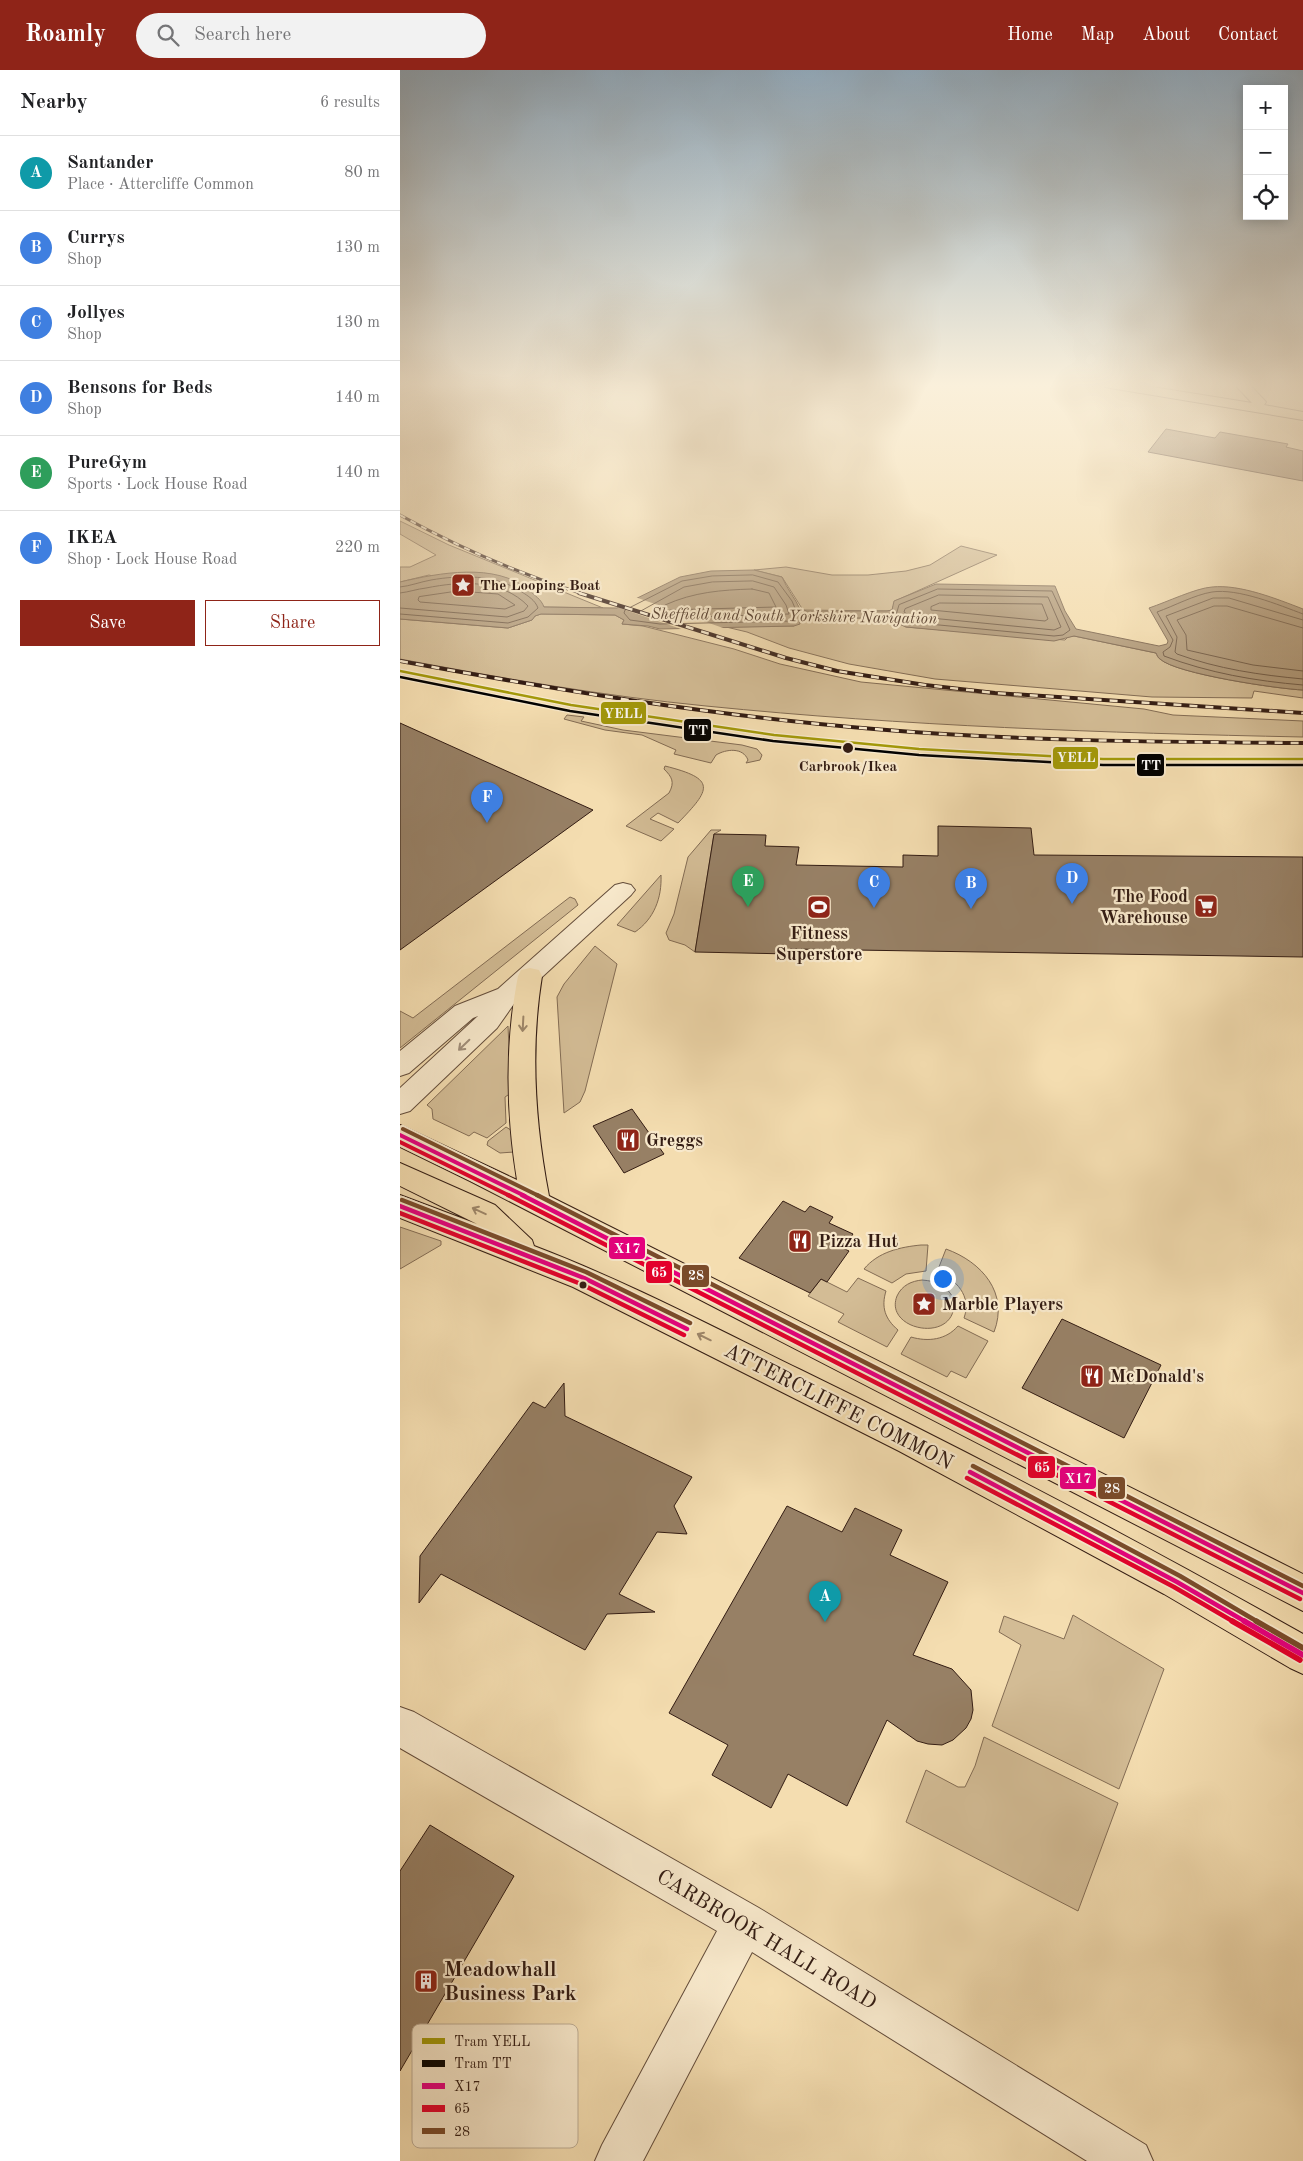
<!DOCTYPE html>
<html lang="en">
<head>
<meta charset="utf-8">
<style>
  body { margin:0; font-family:"Old Standard TT",serif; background:#f2f2f2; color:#202124 }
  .controls { position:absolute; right:15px; top:15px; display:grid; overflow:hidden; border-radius:0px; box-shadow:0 2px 12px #0003 }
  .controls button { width:45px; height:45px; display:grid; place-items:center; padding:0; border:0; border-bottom:1px solid #e0e0e0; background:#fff; color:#202124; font:25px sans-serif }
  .you { position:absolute; left:542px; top:1208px; width:18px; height:18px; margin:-12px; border:4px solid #fff; border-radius:50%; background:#1a73e8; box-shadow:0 0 0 8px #1a73e833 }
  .badge { display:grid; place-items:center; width:32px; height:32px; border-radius:50%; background:#8f2418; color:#fff; font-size:16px; font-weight:700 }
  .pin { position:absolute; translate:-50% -41px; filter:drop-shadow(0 1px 2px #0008) }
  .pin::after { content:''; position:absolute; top:26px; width:18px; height:15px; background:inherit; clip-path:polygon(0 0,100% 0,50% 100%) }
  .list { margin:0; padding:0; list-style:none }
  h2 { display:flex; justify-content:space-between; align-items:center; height:65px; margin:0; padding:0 20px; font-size:21px }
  h2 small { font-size:16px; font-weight:400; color:#757577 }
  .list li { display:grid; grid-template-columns:32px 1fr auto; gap:15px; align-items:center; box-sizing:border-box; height:75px; padding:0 20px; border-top:1px solid #e0e0e0 }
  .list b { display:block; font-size:19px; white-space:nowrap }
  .list p { margin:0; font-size:16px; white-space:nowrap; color:#757577 }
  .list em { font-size:16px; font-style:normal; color:#757577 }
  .actions { display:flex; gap:10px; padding:15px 20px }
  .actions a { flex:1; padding:11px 0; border:1px solid #8f2418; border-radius:0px; text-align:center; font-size:18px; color:#8f2418 }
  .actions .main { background:#8f2418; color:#fff }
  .icon { flex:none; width:28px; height:28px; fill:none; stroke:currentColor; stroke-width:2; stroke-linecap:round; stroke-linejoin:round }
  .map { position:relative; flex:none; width:903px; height:2091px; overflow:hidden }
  header { display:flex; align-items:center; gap:30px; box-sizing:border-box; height:70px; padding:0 25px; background:#8f2418; color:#fff }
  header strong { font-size:24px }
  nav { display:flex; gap:28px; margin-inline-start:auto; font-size:18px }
  .search { width:350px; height:45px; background:#f2f2f2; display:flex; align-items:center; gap:12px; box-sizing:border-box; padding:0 18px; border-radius:28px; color:#757577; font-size:19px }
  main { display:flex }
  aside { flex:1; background:#fff }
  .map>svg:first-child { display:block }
  .green { fill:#d3bc95; stroke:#836c54 }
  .water { fill:#b29b7b; stroke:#7f6851 }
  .pier { fill:#f4ddb0 }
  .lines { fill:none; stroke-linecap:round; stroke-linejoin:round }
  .shore { stroke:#725c47; stroke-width:1 }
  .building { fill:#978065; stroke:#331c13 }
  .street-casing { stroke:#634c3a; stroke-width:2 }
  .primary-casing { stroke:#331c13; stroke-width:2 }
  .highway-casing { stroke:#331c13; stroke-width:2 }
  .street { fill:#f8e9cc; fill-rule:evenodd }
  .primary { fill:#f4ddb0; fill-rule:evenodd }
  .highway { fill:#f4ddb0; fill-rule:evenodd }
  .rail-far1-casing { stroke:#331c13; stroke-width:3 }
  .rail-casing { stroke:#331c13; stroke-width:4 }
  .rail-far1 { stroke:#f8e9cc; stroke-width:2; stroke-dasharray:6; stroke-linecap:butt }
  .rail { stroke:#f8e9cc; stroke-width:2.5; stroke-dasharray:8; stroke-linecap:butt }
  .bus-1-far2-casing { stroke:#f8e9cc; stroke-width:8 }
  .bus-1-far1-casing { stroke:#f8e9cc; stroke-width:8 }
  .bus-1-casing { stroke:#f8e9cc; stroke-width:9 }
  .bus-2-far2-casing { stroke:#f8e9cc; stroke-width:8 }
  .bus-2-far1-casing { stroke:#f8e9cc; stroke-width:8 }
  .bus-2-casing { stroke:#f8e9cc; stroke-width:9 }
  .bus-3-far2-casing { stroke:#f8e9cc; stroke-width:8 }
  .bus-3-far1-casing { stroke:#f8e9cc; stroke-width:8 }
  .bus-3-casing { stroke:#f8e9cc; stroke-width:9 }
  .bus-1-far2 { stroke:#e5007d; stroke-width:4 }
  .bus-1-far1 { stroke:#e5007d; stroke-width:4.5 }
  .bus-1 { stroke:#e5007d; stroke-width:5.5 }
  .bus-2-far2 { stroke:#e4002b; stroke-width:4 }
  .bus-2-far1 { stroke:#e4002b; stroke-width:4.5 }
  .bus-2 { stroke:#e4002b; stroke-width:5.5 }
  .bus-3-far2 { stroke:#7a4b2a; stroke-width:4 }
  .bus-3-far1 { stroke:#7a4b2a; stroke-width:4.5 }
  .bus-3 { stroke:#7a4b2a; stroke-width:5.5 }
  .tram-1-casing { stroke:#f8e9cc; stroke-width:5 }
  .tram-2-casing { stroke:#f8e9cc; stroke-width:5 }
  .tram-1 { stroke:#a39909; stroke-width:2.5 }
  .tram-2 { stroke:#000; stroke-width:2.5 }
  .oneway { stroke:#9d8669 }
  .oneway2 { stroke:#9f8d79 }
  .stop-dot { fill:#331c13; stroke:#f8e9cc; stroke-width:2 }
  .labels { text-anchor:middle; stroke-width:4.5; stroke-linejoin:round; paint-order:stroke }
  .far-poi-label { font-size:15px; font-weight:bold; fill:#331c13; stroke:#f8e9cc; text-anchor:start }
  .far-stop-label { font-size:15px; font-weight:bold; fill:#331c13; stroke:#f8e9cc }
  .far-water-label { font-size:16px; font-style:italic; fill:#5f4837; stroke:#f8e9cc }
  .poi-label { font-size:18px; font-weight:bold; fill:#331c13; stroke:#f8e9cc; text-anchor:start }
  .near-street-label { font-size:21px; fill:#331c13; stroke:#f8e9cc }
  .near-poi-label { font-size:21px; font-weight:bold; fill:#331c13; stroke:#f8e9cc; text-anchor:start }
  .key { fill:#f8e9cc; stroke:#bdac94; stroke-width:1 }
  .key-label { font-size:14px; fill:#331c13 }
  .line-badge { stroke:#f8e9cc; stroke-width:2 }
  .badge-label { font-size:14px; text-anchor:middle; font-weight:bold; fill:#fff }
</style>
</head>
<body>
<header>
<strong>Roamly</strong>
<div class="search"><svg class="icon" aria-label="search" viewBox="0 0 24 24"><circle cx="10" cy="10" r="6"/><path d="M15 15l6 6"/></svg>Search here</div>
<nav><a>Home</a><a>Map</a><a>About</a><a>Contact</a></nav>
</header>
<main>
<aside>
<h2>Nearby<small>6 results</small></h2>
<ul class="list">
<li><span class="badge" style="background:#0f9aa8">A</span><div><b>Santander</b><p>Place · Attercliffe Common</p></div><em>80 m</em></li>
<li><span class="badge" style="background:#3f7fe0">B</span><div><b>Currys</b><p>Shop</p></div><em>130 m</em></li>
<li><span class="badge" style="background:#3f7fe0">C</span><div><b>Jollyes</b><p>Shop</p></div><em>130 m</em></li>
<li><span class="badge" style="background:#3f7fe0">D</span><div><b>Bensons for Beds</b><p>Shop</p></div><em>140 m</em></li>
<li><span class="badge" style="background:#2e9e5b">E</span><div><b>PureGym</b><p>Sports · Lock House Road</p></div><em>140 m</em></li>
<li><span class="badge" style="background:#3f7fe0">F</span><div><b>IKEA</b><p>Shop · Lock House Road</p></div><em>220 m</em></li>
</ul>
<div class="actions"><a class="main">Save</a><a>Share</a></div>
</aside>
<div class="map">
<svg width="903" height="2091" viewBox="0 0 903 2091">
  <rect width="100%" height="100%" fill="#f4ddb0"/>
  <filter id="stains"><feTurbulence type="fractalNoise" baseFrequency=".004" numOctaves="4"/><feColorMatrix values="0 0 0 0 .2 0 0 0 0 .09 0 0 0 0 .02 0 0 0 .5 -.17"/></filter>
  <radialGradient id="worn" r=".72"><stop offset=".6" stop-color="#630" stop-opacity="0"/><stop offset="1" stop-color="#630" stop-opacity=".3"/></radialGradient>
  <g class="green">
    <polygon points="0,451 49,475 203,538 143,537 29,505 0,512 0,497 10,497 36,485 0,464"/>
    <polygon points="561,476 597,485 495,531 492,540 487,541 403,540 382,507 354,500 386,497 432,505 468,505 506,501 530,495"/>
    <path d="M 141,544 L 215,545 L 224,550 L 222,554 L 243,556 L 334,579 L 380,594 L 461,612 L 744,639 L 773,645 L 903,651 L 903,667 C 704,663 505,656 306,636 C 203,626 102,608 0,589 L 0,549 L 108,558 L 132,550 L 135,546 Z"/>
    <path d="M 404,548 L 487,548 L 506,557 L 665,570 L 668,567 L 674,566 L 756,583 C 757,585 758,588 760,589 C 776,604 879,619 903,620 L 903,628 L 854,621 L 852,628 L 752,627 L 535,609 L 449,594 L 389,578 L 347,562 L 322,556 L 394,556 L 400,549 Z"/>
    <path d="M 167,645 L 184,647 L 181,651 L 223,660 L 342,675 L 357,679 L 362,685 L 360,690 L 346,693 L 348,690 C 343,677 326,679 316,685 L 311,693 L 274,684 L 276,680 L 242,665 L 205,660 L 164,649 Z"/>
    <path d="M 265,696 C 317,709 311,719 278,753 L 258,743 L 250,749 L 274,759 L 261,771 L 226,756 L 269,723 C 275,712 272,707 264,699 Z"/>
    <polygon points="311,760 321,760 314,764 295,882 285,875 269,870 266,863 274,844 288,787"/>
    <path d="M 261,805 C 262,828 254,849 235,862 L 217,855 Z"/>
    <polygon points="170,827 175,829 178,835 0,978 0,941 13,948"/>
    <polygon points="195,876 217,894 185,1021 180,1032 164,1043 157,927 164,914"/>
    <polygon points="108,956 111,1023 105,1027 106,1053 87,1068 74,1062 69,1066 33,1049 32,1039 27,1035"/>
    <polygon points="106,1057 114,1062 114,1082 100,1083 87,1075 88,1071"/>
    <polygon points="0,1157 41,1171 41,1175 0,1199"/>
    <path d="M 521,1175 L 528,1175 L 526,1201 L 506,1204 L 492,1213 L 464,1199 C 478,1182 500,1177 521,1175 Z"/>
    <path d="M 546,1179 C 582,1192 609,1223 594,1262 L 564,1248 C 572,1226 556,1209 537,1202 Z"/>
    <path d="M 458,1208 L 486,1221 C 481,1237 485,1249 498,1260 L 487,1277 L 438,1252 L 444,1244 L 408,1226 L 421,1209 L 447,1222 Z"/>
    <path d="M 522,1210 C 537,1211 548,1216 554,1230 C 558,1275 483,1261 497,1226 C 502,1215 512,1211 522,1210 Z"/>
    <path d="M 558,1256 L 588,1271 L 566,1308 L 551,1301 L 547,1307 L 501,1284 L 511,1267 C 528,1272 546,1270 558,1256 Z"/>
    <polygon points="673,1545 764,1599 719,1719 592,1656 621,1575 599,1562 604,1546 664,1569"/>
    <polygon points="584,1667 718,1733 678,1841 506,1752 526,1700 558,1717 565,1717 575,1696"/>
  </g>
  <path class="water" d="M 354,500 L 382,507 C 387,519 395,528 400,539 L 407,541 L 487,541 L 492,540 L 494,531 L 536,514 L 655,516 L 665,541 L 676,559 L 759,576 L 767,574 L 768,571 L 749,538 C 767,532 796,518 812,517 C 840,514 877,529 903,539 L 903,620 C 879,619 776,604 760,589 C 758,588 757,585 756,583 L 674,566 L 654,571 L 506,557 L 487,548 L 404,548 L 399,550 L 400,554 L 394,556 L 260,559 L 248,556 L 222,554 L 224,550 L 215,545 L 141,544 L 135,546 L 132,550 L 108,558 L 0,549 L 0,512 C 39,503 95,492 129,520 C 135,526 141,529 144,537 L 217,538 L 280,507 L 311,501 Z"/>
  <polygon class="pier" points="235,527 326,559 284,560 214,536"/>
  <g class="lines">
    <g class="shore">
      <polygon points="353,505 378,512 392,531 397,543 393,551 260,554 230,550 224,543 225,540 282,511 312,506"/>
      <polygon points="353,511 374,517 386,535 389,544 261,548 239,542 284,517 312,512"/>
      <path d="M 0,517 C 10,516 20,512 31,510 C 60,505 96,504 122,522 C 128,526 135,530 138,538 L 128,547 L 108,553 L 0,544"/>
      <path d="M 352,519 L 369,523 L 376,537 L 267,540 L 264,538 L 265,535 C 294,522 321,520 352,519 Z"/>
      <polygon points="538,519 652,521 670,560 663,565 654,566 508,552 496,545 499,535"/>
      <polygon points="58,521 98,524 115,535 105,539 20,532 18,530 19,527"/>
      <path d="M 0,523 C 9,522 17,519 26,518 C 61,511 102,509 128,536 L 124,541 L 107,547 L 0,538"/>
      <polygon points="539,525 648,527 661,557 654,560 510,546 504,542 505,539"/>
      <polygon points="540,533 642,534 648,549 645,551 531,540 531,537"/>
      <path d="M 903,544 C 879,535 838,518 812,522 C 794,525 774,536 757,542 L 773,570 L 770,577 L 763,582 L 764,586 C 809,603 855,611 903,615"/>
      <path d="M 903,550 L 829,528 L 813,528 L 766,546 L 777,567 L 775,582 L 777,584 C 818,599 860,605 903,609"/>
      <polyline points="903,558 827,536 814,536 777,550 786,565 787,580 853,595 903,601"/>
    </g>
  </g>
  <g class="building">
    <polygon points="766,359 815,368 820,362 888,374 886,377 903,381 903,411 748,382"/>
    <polygon points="0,653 193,740 0,880"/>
    <polygon points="538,756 631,758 634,785 903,787 903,887 390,879 390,884 295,882 314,764 366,765 365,776 399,777 396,795 503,797 503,785 538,786"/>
    <polygon points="232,1039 264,1084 224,1103 193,1056"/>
    <polygon points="383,1131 405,1142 410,1136 433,1147 429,1153 453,1164 443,1178 449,1181 427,1212 421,1209 410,1223 339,1188"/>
    <polygon points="662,1249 761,1295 724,1368 622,1318"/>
    <polygon points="164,1313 165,1346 292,1407 274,1436 287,1464 257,1462 219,1524 255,1542 207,1544 185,1580 41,1504 19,1533 20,1486 133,1332 145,1338"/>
    <polygon points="387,1436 442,1462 455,1438 502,1460 490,1485 548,1512 513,1585 552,1599 571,1620 573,1640 571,1649 566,1658 553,1670 542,1675 528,1674 517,1671 487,1650 447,1736 388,1704 371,1738 312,1705 328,1675 269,1643"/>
    <polygon points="30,1755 114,1806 0,2001 0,1801"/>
  </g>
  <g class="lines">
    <g class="street-casing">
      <g id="street">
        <polygon points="223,813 231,815 235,820 231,825 116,931 97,958 10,1041 0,1044 0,1018 78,946 73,948 9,1003 0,1006 0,981 55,936 98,919 215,815"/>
        <polygon points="0,1637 14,1642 359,1838 746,2075 753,2091 687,2091 352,1882 243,2091 195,2091 202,2075 317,1861 0,1678"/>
      </g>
    </g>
    <g class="primary-casing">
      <g id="primary">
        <path d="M 130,898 L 139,900 L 142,906 C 130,980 135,1053 149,1126 L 903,1504 L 903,1541 L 70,1111 L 0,1077 L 0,1055 L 117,1110 C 106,1042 105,973 118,906 L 121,900 Z"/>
        <path d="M 0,1093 L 95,1135 L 132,1170 L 134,1176 C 226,1211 313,1257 401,1300 C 571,1383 739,1471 903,1564 L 903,1604 L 890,1598 L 764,1524 L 499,1381 L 173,1217 L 0,1148 L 0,1125 L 77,1154 L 0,1116 Z"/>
      </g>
    </g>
    <g class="highway-casing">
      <polygon id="highway" points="703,314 734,314 852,333 834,314 849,314 866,332 864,335 903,342 903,350 710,318 705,317"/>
    </g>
    <use href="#street" class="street"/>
    <use href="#primary" class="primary"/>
    <use href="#highway" class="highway"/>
    <g class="rail-far1-casing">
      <path id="rail-far1" d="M 0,445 C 58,477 120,504 183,524"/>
    </g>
    <g class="rail-casing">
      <g id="rail">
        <polyline points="179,523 386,588 437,601 525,615 595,623 903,643"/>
        <path d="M 0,591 C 157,620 315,646 474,659 C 617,671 760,672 903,673"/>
      </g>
    </g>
    <use href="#rail-far1" class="rail-far1"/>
    <use href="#rail" class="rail"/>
    <g class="bus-1-far2-casing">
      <polyline id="bus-1-far2" points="0,1065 125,1126"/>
    </g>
    <g class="bus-1-far1-casing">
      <g id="bus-1-far1">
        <polyline points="122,1125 903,1523"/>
        <polyline points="0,1136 184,1208 287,1259"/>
        <polyline points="570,1402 777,1512 846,1552"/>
      </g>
    </g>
    <g class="bus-1-casing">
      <polyline id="bus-1" points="844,1551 903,1585"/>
    </g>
    <g class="bus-2-far2-casing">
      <polyline id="bus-2-far2" points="0,1072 110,1126"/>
    </g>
    <g class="bus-2-far1-casing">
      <g id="bus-2-far1">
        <polyline points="108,1125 900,1529"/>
        <polyline points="0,1143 181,1214 284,1265"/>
        <polyline points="567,1408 774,1517 834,1552"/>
      </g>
    </g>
    <g class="bus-2-casing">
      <polyline id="bus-2" points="832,1551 900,1590"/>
    </g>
    <g class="bus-3-far2-casing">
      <polyline id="bus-3-far2" points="3,1059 139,1126"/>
    </g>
    <g class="bus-3-far1-casing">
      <g id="bus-3-far1">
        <polyline points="137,1125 903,1516"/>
        <polyline points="2,1130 186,1202 290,1253"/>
        <polyline points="573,1396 780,1506 858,1552"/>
      </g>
    </g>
    <g class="bus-3-casing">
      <polyline id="bus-3" points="856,1551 903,1578"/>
    </g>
    <use href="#bus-1-far2" class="bus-1-far2"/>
    <use href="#bus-1-far1" class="bus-1-far1"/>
    <use href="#bus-1" class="bus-1"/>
    <use href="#bus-2-far2" class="bus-2-far2"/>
    <use href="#bus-2-far1" class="bus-2-far1"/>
    <use href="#bus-2" class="bus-2"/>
    <use href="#bus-3-far2" class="bus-3-far2"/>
    <use href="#bus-3-far1" class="bus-3-far1"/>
    <use href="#bus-3" class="bus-3"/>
    <g class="tram-1-casing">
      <polyline id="tram-1" points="0,601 171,635 374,665 519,679 703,689 903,689"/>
    </g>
    <g class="tram-2-casing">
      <polyline id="tram-2" points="0,607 170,641 373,671 519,685 703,695 903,695"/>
    </g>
    <use href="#tram-1" class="tram-1"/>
    <use href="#tram-2" class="tram-2"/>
  </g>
  <defs><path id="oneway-shaft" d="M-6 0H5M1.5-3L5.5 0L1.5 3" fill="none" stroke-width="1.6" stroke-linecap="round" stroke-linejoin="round" transform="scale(1.25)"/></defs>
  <g class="oneway">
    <use href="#oneway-shaft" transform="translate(123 954) rotate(93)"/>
    <use href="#oneway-shaft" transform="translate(79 1141) rotate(-155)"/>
    <use href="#oneway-shaft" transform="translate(304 1267) rotate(-154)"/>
  </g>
  <use class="oneway2" href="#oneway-shaft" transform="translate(64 975) rotate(136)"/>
  <linearGradient id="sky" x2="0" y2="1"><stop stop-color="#92aabc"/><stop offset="0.52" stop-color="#faf0db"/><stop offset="1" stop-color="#faf0db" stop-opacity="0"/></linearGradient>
  <rect width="903" height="606" fill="url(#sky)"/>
  <defs>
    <g id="sight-square" transform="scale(1.25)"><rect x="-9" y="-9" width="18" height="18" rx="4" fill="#8f2418" stroke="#f8e9cc"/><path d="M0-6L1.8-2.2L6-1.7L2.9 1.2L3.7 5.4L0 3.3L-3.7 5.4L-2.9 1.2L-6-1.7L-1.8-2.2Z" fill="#fff"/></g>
    <g id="supermarket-square" transform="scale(1.25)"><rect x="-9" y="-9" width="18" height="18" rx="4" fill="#8f2418" stroke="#f8e9cc"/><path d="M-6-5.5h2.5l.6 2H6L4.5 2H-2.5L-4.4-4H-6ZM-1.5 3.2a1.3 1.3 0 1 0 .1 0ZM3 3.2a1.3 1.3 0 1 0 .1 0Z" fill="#fff"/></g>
    <g id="stadium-square" transform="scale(1.25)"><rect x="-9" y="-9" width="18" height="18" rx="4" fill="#8f2418" stroke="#f8e9cc"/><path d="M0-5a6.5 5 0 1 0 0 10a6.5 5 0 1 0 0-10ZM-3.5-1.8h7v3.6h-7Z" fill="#fff"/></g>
    <g id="restaurant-square" transform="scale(1.25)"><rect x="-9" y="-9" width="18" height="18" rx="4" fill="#8f2418" stroke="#f8e9cc"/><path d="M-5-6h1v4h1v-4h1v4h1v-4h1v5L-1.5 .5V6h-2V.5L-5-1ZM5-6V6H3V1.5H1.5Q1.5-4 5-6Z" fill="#fff"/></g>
    <g id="building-square" transform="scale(1.25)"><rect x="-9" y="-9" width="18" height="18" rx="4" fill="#8f2418" stroke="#f8e9cc"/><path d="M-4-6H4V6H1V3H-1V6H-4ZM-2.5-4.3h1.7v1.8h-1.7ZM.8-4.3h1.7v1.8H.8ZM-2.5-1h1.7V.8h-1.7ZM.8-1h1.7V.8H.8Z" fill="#fff"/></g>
  </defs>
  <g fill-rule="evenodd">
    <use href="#sight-square" x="63" y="515"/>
    <use href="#supermarket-square" x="806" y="836"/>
    <use href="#stadium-square" x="419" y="837"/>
    <use href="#restaurant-square" x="228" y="1070"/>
    <use href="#restaurant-square" x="400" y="1171"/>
    <use href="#sight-square" x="524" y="1234"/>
    <use href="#restaurant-square" x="692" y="1306"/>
    <use href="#building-square" x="26" y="1911"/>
  </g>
  <g class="stop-dot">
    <circle cx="448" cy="678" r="6"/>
    <circle cx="183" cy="1215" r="4.5"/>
  </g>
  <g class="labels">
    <g class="far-poi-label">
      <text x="80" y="520">The Looping Boat</text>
    </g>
    <g class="far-stop-label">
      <text x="448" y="701">Carbrook/Ikea</text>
    </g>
    <g class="far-water-label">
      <text transform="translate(394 545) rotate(1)" y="6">Sheffield and South Yorkshire Navigation</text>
    </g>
    <g class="poi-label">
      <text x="788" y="832" text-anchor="end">The Food<tspan x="788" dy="21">Warehouse</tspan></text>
      <text x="419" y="869" text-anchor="middle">Fitness<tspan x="419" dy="21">Superstore</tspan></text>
      <text x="246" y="1076">Greggs</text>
      <text x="418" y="1177">Pizza Hut</text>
      <text x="542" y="1240">Marble Players</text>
      <text x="710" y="1312">McDonald's</text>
    </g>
    <g class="near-street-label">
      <text transform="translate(439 1336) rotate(27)" y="7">ATTERCLIFFE COMMON</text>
      <text transform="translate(367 1869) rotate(31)" y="7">CARBROOK HALL ROAD</text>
    </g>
    <g class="near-poi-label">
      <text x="44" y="1906">Meadowhall<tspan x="44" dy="24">Business Park</tspan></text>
    </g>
  </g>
  <rect x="12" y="1954" width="166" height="124" rx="8" class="key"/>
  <rect x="22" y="1968" width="23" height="6" fill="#a39909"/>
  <rect x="22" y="1990" width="23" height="7" fill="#000"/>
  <rect x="22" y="2013" width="23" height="6" fill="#e5007d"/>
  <rect x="22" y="2035" width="23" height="7" fill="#e4002b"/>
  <rect x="22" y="2058" width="23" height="6" fill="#7a4b2a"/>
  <g class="key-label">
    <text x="54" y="1976">Tram YELL</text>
    <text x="54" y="1998">Tram TT</text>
    <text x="54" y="2021">X17</text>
    <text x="54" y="2043">65</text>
    <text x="54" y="2066">28</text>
  </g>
  <g class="line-badge">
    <rect x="200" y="631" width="47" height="24" rx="5" fill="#a39909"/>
    <rect x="283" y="648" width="29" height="24" rx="5" fill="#000"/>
    <rect x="652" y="676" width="47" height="24" rx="5" fill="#a39909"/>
    <rect x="736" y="683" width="29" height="24" rx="5" fill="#000"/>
    <rect x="208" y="1166" width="38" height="24" rx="5" fill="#e5007d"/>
    <rect x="245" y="1190" width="28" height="24" rx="5" fill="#e4002b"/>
    <rect x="281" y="1194" width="29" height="24" rx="5" fill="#7a4b2a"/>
    <rect x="627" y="1385" width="29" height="24" rx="5" fill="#e4002b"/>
    <rect x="659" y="1396" width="38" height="24" rx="5" fill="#e5007d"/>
    <rect x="697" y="1406" width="29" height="24" rx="5" fill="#7a4b2a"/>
  </g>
  <g class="badge-label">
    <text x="223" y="648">YELL</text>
    <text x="298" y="665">TT</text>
    <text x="676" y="692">YELL</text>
    <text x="751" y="700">TT</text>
    <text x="227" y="1183">X17</text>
    <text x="259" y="1207">65</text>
    <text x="296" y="1210">28</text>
    <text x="642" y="1402">65</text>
    <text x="678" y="1413">X17</text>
    <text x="712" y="1423">28</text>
  </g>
  <rect width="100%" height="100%" filter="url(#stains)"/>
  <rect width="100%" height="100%" fill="url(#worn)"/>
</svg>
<div class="controls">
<button>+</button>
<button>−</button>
<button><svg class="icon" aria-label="locate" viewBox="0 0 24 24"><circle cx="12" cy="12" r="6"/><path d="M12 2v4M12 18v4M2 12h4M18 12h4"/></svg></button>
</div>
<div class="you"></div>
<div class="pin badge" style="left:425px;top:1552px;background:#0f9aa8">A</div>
<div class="pin badge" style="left:571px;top:839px;background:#3f7fe0">B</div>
<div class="pin badge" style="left:474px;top:838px;background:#3f7fe0">C</div>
<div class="pin badge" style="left:672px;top:834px;background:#3f7fe0">D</div>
<div class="pin badge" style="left:348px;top:837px;background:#2e9e5b">E</div>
<div class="pin badge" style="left:87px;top:753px;background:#3f7fe0">F</div>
</div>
</main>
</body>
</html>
